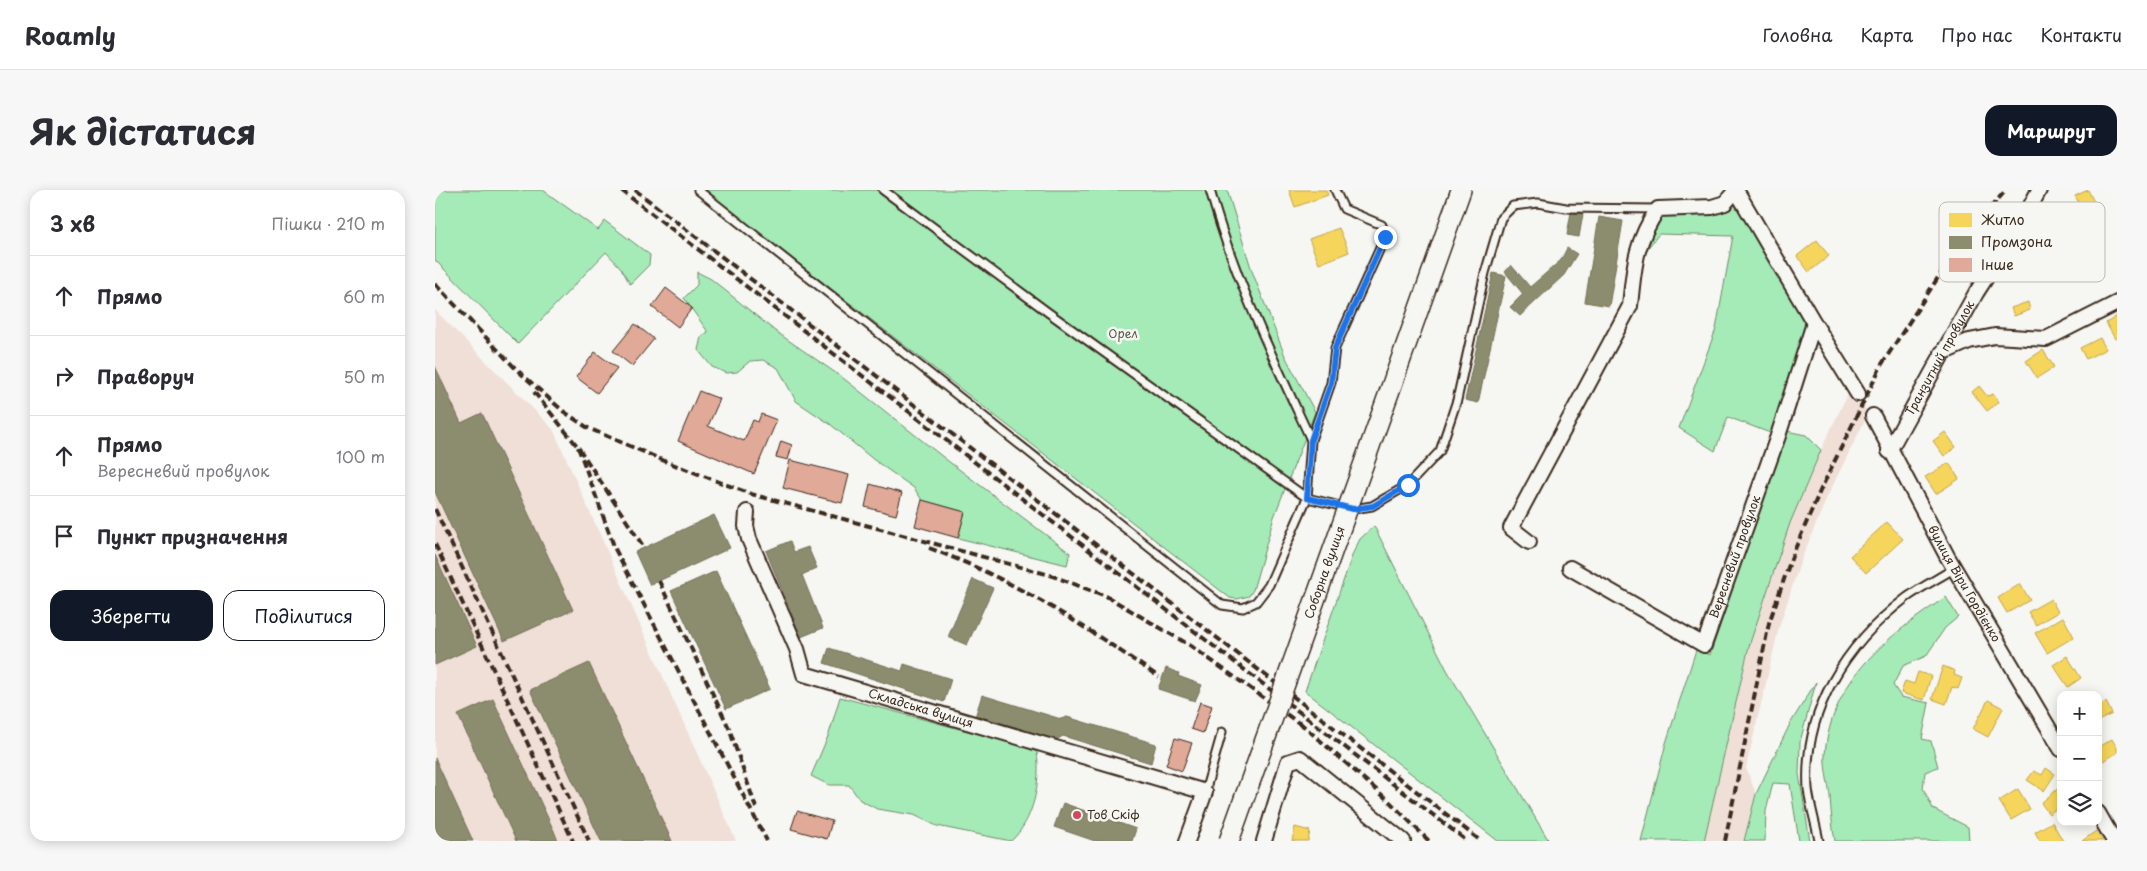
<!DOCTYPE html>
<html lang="uk">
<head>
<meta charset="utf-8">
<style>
  body { margin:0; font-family:"Playpen Sans",sans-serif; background:#f7f7f7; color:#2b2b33 }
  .controls { position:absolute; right:15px; bottom:15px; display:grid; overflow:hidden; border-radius:10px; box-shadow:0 2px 12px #0003 }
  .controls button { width:45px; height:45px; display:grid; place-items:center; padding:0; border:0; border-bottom:1px solid #e1e1e2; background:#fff; color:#2b2b33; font:25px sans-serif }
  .stop { position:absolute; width:15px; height:15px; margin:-11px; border:4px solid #1a73e8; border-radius:50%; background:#fff }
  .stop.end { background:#1a73e8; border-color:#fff; box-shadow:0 1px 5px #0008 }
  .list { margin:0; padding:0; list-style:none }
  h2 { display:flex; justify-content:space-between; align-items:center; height:65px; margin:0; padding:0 20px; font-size:21px }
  h2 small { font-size:16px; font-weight:400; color:#7c7c81 }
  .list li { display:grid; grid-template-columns:32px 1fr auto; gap:15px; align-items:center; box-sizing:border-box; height:80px; padding:0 20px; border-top:1px solid #e1e1e2 }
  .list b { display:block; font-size:19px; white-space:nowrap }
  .list p { margin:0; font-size:16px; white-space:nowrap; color:#7c7c81 }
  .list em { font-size:16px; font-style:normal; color:#7c7c81 }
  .actions { display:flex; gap:10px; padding:15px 20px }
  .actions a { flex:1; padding:11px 0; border:1px solid #111827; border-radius:15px; text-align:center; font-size:18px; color:#111827 }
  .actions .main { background:#111827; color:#fff }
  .icon { flex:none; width:28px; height:28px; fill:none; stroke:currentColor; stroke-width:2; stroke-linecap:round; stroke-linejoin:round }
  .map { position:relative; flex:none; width:1682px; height:651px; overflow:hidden; border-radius:15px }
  header { display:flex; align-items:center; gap:30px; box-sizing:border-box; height:70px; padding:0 25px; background:#fff; border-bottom:1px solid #e1e1e2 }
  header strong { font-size:24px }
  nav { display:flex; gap:28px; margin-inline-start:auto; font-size:18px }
  .intro { display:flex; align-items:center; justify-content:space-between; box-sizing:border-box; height:120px; padding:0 30px }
  h1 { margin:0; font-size:35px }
  .button { padding:12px 22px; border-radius:15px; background:#111827; color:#fff; font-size:18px; font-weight:700 }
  main { display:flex; gap:30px; padding:0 30px }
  aside { flex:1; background:#fff; border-radius:15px; box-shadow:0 2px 12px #0003 }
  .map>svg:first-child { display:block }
  .built { fill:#efdfd7 }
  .green { fill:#a4ebb7; stroke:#708a6a }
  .homes { fill:#f6d55c; stroke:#bea249 }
  .industry { fill:#8c8c6e; stroke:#746f56 }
  .building { fill:#e0a998; stroke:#3b2a1e }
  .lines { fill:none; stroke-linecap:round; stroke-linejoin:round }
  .service-casing { stroke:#3b2a1e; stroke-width:11 }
  .minor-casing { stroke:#3b2a1e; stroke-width:18 }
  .secondary-casing { stroke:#3b2a1e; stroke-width:22 }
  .service { stroke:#f6f6f2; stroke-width:7 }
  .minor { stroke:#f6f6f2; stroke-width:14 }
  .secondary { stroke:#f6f6f2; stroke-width:19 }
  .rail { stroke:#3b2a1e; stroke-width:4; stroke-dasharray:8 4; stroke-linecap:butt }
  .secondary-bridge-casing { stroke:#3b2a1e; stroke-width:22; stroke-linecap:butt }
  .secondary-bridge { stroke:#f6f6f2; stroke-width:19 }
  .route { stroke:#1a73e8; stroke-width:6 }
  .poi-dot { fill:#d1495b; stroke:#f6f6f2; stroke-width:2 }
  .labels { text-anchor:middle; stroke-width:5; stroke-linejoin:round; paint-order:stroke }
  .park-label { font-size:12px; fill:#555a44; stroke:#f6f6f2 }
  .street-label { font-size:12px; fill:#3b2a1e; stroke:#f6f6f2 }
  .poi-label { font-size:12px; fill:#3b2a1e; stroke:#f6f6f2; text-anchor:start }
  .key { fill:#f6f6f2; stroke:#beb9b2; stroke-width:1 }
  .key-label { font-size:14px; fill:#3b2a1e }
</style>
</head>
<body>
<header>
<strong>Roamly</strong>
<nav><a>Головна</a><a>Карта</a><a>Про нас</a><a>Контакти</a></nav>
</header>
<div class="intro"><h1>Як дістатися</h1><a class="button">Маршрут</a></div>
<main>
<aside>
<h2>3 хв<small>Пішки · 210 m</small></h2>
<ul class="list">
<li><svg class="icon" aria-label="ahead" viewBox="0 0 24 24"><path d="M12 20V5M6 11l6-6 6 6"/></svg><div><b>Прямо</b></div><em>60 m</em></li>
<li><svg class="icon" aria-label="right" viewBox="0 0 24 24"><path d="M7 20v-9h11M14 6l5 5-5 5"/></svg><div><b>Праворуч</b></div><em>50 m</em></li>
<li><svg class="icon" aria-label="ahead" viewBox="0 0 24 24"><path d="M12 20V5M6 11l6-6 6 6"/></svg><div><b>Прямо</b><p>Вересневий провулок</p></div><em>100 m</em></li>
<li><svg class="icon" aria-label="arrive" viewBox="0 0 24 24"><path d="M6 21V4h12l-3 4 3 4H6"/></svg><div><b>Пункт призначення</b></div></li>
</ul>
<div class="actions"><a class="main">Зберегти</a><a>Поділитися</a></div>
</aside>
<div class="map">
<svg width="1682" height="651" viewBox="0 0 1682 651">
  <rect width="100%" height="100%" fill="#f6f6f2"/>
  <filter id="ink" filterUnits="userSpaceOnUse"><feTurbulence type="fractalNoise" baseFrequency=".02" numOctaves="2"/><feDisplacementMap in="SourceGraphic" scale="10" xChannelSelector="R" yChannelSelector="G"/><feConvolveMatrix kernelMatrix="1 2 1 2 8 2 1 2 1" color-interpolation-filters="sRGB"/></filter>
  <g filter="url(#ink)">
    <g class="built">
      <polygon points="0,120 118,239 301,651 0,651"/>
      <polygon points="1417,195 1433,224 1393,305 1366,370 1344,437 1311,578 1321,604 1309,651 1269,651 1314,456 1355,333 1386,260"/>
    </g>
    <g class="green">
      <polygon points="0,0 108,0 163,40 170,31 215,65 214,75 195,94 186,78 171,62 83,154 0,70"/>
      <polygon points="269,0 792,0 817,81 850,166 880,222 839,327 818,400 814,406 802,409 795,408"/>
      <polygon points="1299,2 1379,133 1343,246 1293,227 1280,261 1244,238 1281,139 1298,46 1224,44 1199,75 1223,19 1277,17"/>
      <polygon points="262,82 276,89 340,141 408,188 513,271 635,363 632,375 523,348 530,322 487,310 479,298 439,270 395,234 361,211 343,178 328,170 315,171 302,182 292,183 277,177 263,160 266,147 273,142 249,108 262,95"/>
      <polygon points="1351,241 1371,245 1386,260 1355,333 1314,456 1269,651 1206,651 1231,553 1261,460 1275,465"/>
      <polygon points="939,336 1012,480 1114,651 1063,651 870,501 918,363 925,349"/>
      <path d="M 1511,407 L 1523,427 L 1510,438 L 1491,466 L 1468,476 L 1458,495 L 1466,507 L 1494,513 L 1487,549 L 1496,551 L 1503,577 L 1490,582 L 1488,598 L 1498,619 L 1533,637 L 1534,651 L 1400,651 C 1397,636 1396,621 1395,606 C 1393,592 1389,577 1390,564 C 1397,488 1453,446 1511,407 Z"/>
      <polygon points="1381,492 1365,552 1364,584 1375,651 1364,651 1355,594 1338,593 1331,621 1330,651 1309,651 1321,604 1355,534"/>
      <path d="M 405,507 L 581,554 L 602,562 C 606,592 599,630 576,651 L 502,636 L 479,625 L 442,619 L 425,610 L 414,595 L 394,595 L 376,586 L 394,544 Z"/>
    </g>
    <g class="homes">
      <polygon points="854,0 891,0 893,5 860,17"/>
      <polygon points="1653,0 1661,16 1638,28 1633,18 1644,13 1640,6"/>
      <polygon points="904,38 914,62 884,74 874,49"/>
      <polygon points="1382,50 1394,66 1374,82 1362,66"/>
      <polygon points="1593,112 1595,120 1579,126 1576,118"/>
      <polygon points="1682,126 1682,148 1680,149 1671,133"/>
      <polygon points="1665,148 1671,159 1651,169 1645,158"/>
      <polygon points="1608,160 1619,177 1602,188 1591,171"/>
      <polygon points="1544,196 1552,206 1558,204 1564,212 1552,221 1537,202"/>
      <polygon points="1510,242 1521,257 1509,266 1498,251"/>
      <polygon points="1514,273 1524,289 1501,304 1490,287"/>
      <polygon points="1452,332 1468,349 1431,383 1415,366"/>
      <polygon points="1585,394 1595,410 1572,423 1563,408"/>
      <polygon points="1616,409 1623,422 1601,435 1593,422"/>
      <polygon points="1628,427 1639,447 1612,463 1600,443"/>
      <polygon points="1632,466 1646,488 1633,497 1618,475"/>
      <polygon points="1508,476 1520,481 1519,485 1527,488 1523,499 1517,497 1511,514 1497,509"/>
      <polygon points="1483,482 1496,486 1489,510 1466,503 1470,491 1479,494"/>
      <polygon points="1553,510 1568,518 1553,547 1538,539"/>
      <polygon points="1671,512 1677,524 1663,531 1663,516"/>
      <polygon points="1677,549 1682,558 1682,563 1666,572 1663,567 1663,557"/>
      <polygon points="1611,578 1620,584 1609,601 1592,590 1599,581 1607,585"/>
      <polygon points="1625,597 1626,615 1614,624 1606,613"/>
      <polygon points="1583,599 1595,619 1576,630 1564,611"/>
      <polygon points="1617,632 1628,651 1605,651 1600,642"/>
      <polygon points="860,637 875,641 873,651 857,651"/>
      <polygon points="1661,641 1668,651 1647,651"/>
    </g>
    <g class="industry">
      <polygon points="1136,22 1148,24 1144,47 1132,45"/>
      <polygon points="1164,27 1188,31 1174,116 1150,112"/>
      <polygon points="1132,58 1142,64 1129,85 1085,126 1075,117 1088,104 1070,82 1076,75 1095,97 1126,70"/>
      <polygon points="1058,83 1071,86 1043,213 1030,210"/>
      <polygon points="0,176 26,233 47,223 138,420 69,451 0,302"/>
      <polygon points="279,325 295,358 215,395 200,362"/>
      <polygon points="355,351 359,362 373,357 382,378 367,385 388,438 366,447 331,361"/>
      <polygon points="0,365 42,456 0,475"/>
      <polygon points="281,381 335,499 291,519 236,401"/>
      <polygon points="538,389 558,398 532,455 513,447"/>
      <polygon points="394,458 467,481 469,474 516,489 509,512 389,473"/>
      <polygon points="154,473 237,651 166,651 95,500"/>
      <polygon points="731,478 744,483 743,486 767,495 760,511 723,499"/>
      <polygon points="547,505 626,529 632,527 721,554 716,573 628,546 619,551 540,527"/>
      <polygon points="58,509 119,641 123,651 81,651 23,525"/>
      <polygon points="0,568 38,651 0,651"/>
      <polygon points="628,613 701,639 697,651 660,651 619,637"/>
    </g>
    <g class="building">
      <polygon points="231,98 257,118 243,137 217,117"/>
      <polygon points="200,134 219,149 197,176 178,161"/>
      <polygon points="160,162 182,178 162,203 141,187"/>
      <polygon points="264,201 285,209 273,236 309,251 318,230 323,232 326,224 342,230 319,284 243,251"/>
      <polygon points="346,251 357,255 353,270 341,267"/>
      <polygon points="355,270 414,285 407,313 348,298"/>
      <polygon points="435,294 467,303 461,325 430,317"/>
      <polygon points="487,310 530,322 523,348 480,336"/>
      <polygon points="765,512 777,516 768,543 756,539"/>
      <polygon points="740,548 757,553 747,581 731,575"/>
      <polygon points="362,621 397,631 392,649 356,639"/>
    </g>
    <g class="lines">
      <g class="service-casing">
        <g id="service">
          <polyline points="263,0 787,415 808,418 821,412 834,395 872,308 876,250 896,193 900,158 950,47 947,35 909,19 900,0"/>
          <polyline points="448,0 614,123 872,308 918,319 937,316 973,295 1005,261 1022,210 1050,83 1066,28 1078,16 1103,13 1131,18 1223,19"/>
          <path d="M 775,0 C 799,88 838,168 876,250"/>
          <polyline points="770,602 787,542"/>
          <path d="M 1384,651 C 1381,634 1375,616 1373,599 C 1368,520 1411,454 1471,408 C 1486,397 1504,388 1520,378"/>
        </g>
      </g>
      <g class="minor-casing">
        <g id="minor">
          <polyline points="1301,0 1379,133 1423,204"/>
          <polyline points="1507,163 1534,151 1560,146 1611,149 1682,113"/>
          <path id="s1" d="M 1438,226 L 1512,366 L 1626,559"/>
          <path id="s2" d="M 1454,261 L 1541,103 L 1590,27 L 1604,0"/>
          <path id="s3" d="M 312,322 L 311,336 L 314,349 L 362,459 L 369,484 L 770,602 L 752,651"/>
          <path d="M 1094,352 L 1076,338 L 1195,116 C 1199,77 1200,52 1223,19 L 1277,17 L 1290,13 L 1301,0"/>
          <path id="s4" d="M 1135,378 L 1269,455 L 1343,246 L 1379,133"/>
          <polyline points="1663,623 1679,651"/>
          <polyline points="829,651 853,572 865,568 968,651"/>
        </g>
      </g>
      <g class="secondary-casing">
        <polyline id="secondary" points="960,186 1026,0"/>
      </g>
      <use href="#service" class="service"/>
      <use href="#minor" class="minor"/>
      <use href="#secondary" class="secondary"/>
      <g class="rail">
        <polyline points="186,0 1032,651"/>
        <polyline points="200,0 1046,651"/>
        <polyline points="0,94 82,180 128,221 153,238 232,272 316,304 615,385 671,406 756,456 868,536"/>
        <polyline points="99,202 143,257 208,356"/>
        <polyline points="143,257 180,359 332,651"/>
        <polyline points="0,319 154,651"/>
        <polyline points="0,354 138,651"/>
        <path d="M 494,358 C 583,391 647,435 724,487"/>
        <polyline points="224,391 294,538 321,618"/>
        <polyline points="864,532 954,611 994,651"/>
        <polyline points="1290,651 1334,433 1357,366 1385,301 1447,174 1526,52 1571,0"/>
      </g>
      <g class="secondary-bridge-casing">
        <g id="secondary-bridge">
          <path id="s5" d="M 794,651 L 960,186"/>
        </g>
      </g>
      <use href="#secondary-bridge" class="secondary-bridge"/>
    </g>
  </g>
  <g class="lines" filter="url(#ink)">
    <polyline class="route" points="950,47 900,158 896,193 876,250 872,308 918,319 938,316 973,295"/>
  </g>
  <circle class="poi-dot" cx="642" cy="625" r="5"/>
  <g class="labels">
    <g class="park-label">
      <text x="688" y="148">Орел</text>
    </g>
    <g class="street-label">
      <text dy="4" stroke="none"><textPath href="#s2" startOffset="106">Транзитний провулок</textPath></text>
      <text dy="4" stroke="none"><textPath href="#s4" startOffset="248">Вересневий провулок</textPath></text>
      <text dy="4" stroke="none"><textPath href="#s5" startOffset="285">Соборна вулиця</textPath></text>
      <text dy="4" stroke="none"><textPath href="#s1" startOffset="191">вулиця Віри Гордієнко</textPath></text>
      <text dy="4" stroke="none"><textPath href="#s3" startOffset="295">Складська вулиця</textPath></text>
    </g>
    <g class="poi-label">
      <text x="652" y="629">Тов Скіф</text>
    </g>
  </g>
  <rect x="1504" y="12" width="166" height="80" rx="8" class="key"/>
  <rect x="1514" y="23" width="23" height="14" fill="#f6d55c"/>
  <rect x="1514" y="46" width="23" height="13" fill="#8c8c6e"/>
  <rect x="1514" y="68" width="23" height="14" fill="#e0a998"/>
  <g class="key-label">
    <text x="1546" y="35">Житло</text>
    <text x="1546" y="57">Промзона</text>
    <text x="1546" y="80">Інше</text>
  </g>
</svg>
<div class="controls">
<button>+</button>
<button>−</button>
<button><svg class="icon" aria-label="layers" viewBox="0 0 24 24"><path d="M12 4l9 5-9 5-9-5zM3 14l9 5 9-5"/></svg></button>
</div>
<div class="stop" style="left:973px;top:295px"></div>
<div class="stop end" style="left:950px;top:47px"></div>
</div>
</main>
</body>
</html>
